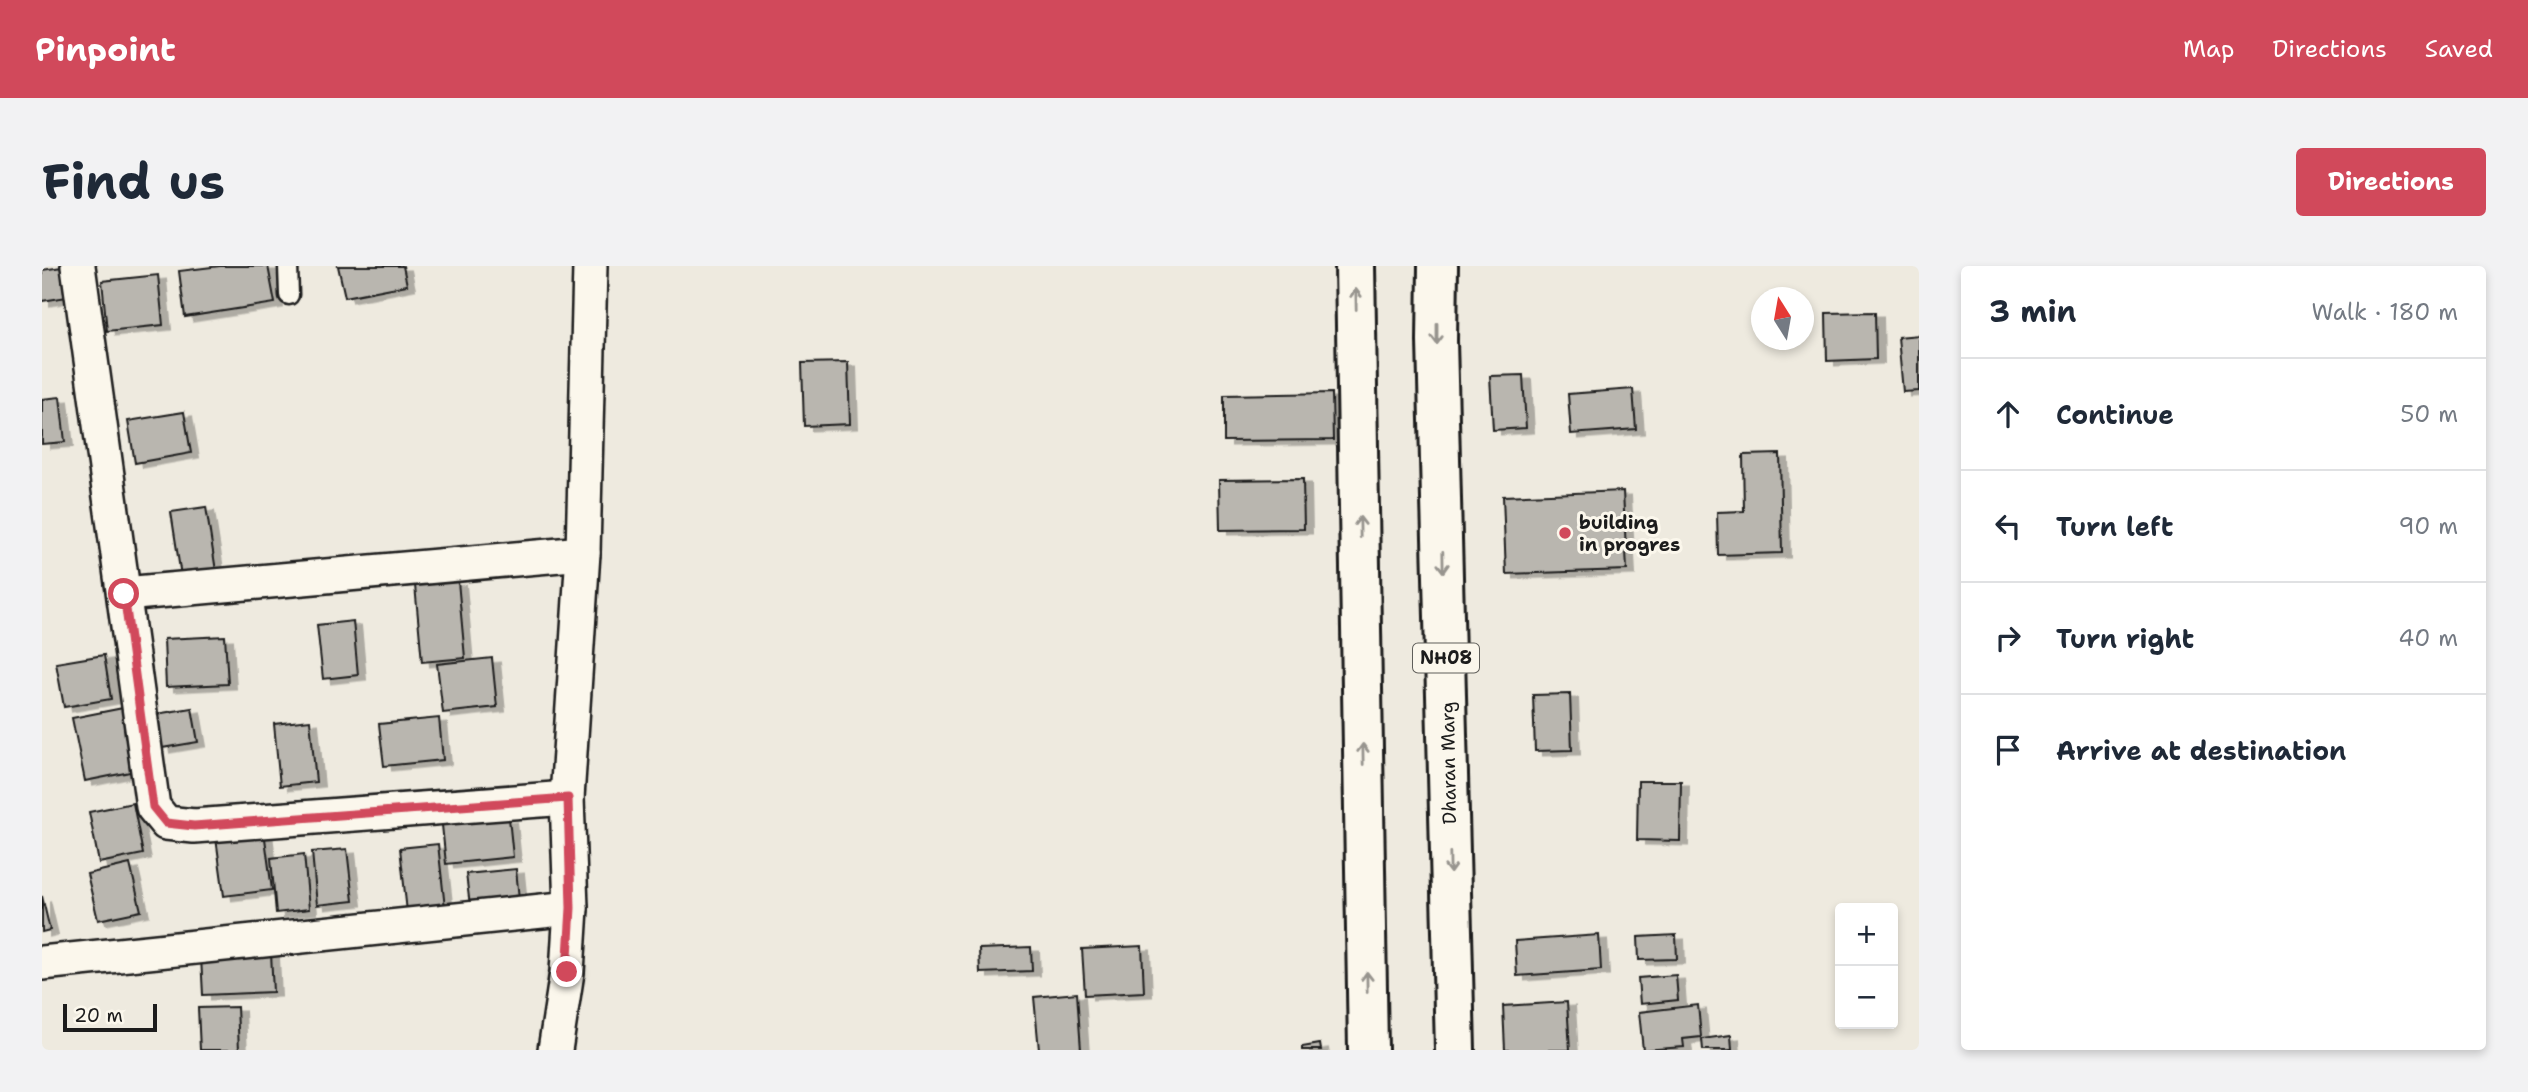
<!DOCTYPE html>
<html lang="en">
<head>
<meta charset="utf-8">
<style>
  body { margin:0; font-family:"Shantell Sans",sans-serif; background:#f2f2f3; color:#1f2937 }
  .controls { position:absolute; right:21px; bottom:21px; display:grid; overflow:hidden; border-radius:7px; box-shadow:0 4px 10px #0003 }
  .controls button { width:63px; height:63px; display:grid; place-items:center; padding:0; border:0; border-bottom:2px solid #e0e1e3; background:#fff; color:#1f2937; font:35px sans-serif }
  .compass { position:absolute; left:1709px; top:21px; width:63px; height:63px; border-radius:50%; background:#fff; box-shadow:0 4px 10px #0003; rotate:349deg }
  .scale { position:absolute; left:21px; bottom:18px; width:94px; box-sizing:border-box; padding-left:7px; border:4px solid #1c1c1c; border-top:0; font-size:19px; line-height:24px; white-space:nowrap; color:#1c1c1c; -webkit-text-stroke:5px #fbf7ec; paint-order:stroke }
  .stop { position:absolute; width:21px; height:21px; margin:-16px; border:5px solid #d1495b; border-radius:50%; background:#fff }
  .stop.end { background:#d1495b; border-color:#fff; box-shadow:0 2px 7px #0008 }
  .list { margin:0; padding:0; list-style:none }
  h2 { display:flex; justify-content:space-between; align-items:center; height:91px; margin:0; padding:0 28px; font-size:30px }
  h2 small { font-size:23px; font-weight:400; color:#747a83 }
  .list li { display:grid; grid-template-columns:46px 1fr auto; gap:21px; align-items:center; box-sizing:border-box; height:112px; padding:0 28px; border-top:2px solid #e0e1e3 }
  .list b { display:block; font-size:26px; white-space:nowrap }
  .list em { font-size:23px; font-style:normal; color:#747a83 }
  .icon { flex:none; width:38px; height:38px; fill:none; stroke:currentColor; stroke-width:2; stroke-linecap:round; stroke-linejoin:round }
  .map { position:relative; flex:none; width:1877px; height:784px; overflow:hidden; border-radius:7px }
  header { display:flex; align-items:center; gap:42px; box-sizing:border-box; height:98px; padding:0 35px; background:#d1495b; color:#fff }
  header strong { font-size:33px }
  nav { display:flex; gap:38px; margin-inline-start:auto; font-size:24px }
  .intro { display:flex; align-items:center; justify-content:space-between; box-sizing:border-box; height:168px; padding:0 42px }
  h1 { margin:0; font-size:49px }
  .button { padding:18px 32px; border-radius:7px; background:#d1495b; color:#fff; font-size:24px; font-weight:700 }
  main { display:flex; gap:42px; padding:0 42px }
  aside { flex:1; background:#fff; border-radius:7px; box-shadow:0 4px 10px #0003 }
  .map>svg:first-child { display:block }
  .building { fill:#b9b6af; stroke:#1c1c1c; stroke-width:2; filter:url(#shadow) }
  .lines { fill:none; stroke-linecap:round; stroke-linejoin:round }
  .lane-casing { stroke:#1c1c1c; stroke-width:23 }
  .street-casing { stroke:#1c1c1c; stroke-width:38 }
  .primary-casing { stroke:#1c1c1c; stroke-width:44 }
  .lane { stroke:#fbf7ec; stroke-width:18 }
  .street { stroke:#fbf7ec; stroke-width:33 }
  .primary { stroke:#fbf7ec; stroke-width:38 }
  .oneway { stroke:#97948e }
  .route { stroke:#d1495b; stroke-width:9 }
  .poi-dot { fill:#d1495b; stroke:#fbf7ec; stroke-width:2.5 }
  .labels { text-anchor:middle; stroke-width:6; stroke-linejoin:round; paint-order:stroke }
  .shield { fill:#fbf7ec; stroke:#5f5e5a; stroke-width:2 }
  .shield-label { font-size:18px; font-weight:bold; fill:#1c1c1c }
  .poi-label { font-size:19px; font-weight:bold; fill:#1c1c1c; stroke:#fbf7ec; text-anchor:start }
  .street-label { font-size:19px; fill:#1c1c1c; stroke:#fbf7ec }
</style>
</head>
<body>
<header>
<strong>Pinpoint</strong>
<nav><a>Map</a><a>Directions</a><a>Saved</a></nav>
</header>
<div class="intro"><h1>Find us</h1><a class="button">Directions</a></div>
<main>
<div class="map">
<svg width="1877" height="784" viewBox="0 0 1877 784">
  <defs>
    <filter id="shadow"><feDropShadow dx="8" dy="4.5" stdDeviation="0" flood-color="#0004"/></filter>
  </defs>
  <rect width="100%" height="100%" fill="#eeeadf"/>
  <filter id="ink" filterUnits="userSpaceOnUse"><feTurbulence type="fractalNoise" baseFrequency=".0143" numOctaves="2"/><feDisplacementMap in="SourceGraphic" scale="14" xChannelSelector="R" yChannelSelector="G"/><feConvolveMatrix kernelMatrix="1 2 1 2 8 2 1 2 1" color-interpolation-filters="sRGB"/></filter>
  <g filter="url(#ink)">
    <g class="building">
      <polygon points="178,0 226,0 233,37 143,51 137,5"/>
      <polygon points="296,0 361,0 365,19 303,31"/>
      <polygon points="20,1 25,31 0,35 0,4"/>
      <polygon points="116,9 121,59 65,65 60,15"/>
      <polygon points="1833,46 1834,93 1785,95 1784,47"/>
      <polygon points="1877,69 1877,125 1861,126 1856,71"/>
      <polygon points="806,96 808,158 762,160 760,97"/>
      <polygon points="1481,109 1484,162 1451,164 1448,110"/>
      <polygon points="1591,123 1594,163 1529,168 1526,128"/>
      <polygon points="1290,127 1291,174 1182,175 1182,129"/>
      <polygon points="18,131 23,176 0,178 0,133"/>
      <polygon points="142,146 149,187 93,197 86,155"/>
      <polygon points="1738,188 1740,287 1676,289 1675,246 1702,245 1701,189"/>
      <polygon points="1261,213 1262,263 1178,264 1177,214"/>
      <polygon points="1581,225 1585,304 1464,308 1461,230"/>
      <polygon points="164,241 174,305 139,310 129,246"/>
      <polygon points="416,315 423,392 380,396 373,319"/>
      <polygon points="311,355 316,409 281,413 275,359"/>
      <polygon points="183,370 186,418 124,421 122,373"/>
      <polygon points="62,389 69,433 22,441 14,397"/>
      <polygon points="450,392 455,441 401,447 395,398"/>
      <polygon points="1528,428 1530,484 1493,485 1491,429"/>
      <polygon points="81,442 93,505 43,515 30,452"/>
      <polygon points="150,442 156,476 120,482 114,448"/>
      <polygon points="397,452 401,494 342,500 337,458"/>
      <polygon points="268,454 274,516 238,520 232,458"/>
      <polygon points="1596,515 1639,515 1638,575 1595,574"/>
      <polygon points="91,537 101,588 57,597 47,546"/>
      <polygon points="467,552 471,591 404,598 400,559"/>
      <polygon points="222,565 230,624 182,630 174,572"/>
      <polygon points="396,578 403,642 365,646 358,582"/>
      <polygon points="305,583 311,635 275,639 270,586"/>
      <polygon points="262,588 267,643 234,647 229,592"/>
      <polygon points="88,598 99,645 56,654 45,608"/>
      <polygon points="474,603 478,643 429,648 424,608"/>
      <polygon points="0,630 8,664 0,666"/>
      <polygon points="1557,669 1559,704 1475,710 1473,675"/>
      <polygon points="1634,669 1635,693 1597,694 1596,671"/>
      <polygon points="1100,680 1102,726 1043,729 1040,683"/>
      <polygon points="989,681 990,705 938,707 937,683"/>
      <polygon points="229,687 231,726 161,729 159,691"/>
      <polygon points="1634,709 1636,734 1598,738 1596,712"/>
      <polygon points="1035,727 1039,784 997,784 992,731"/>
      <polygon points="1525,736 1528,784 1463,784 1461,740"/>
      <polygon points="1656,739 1659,771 1641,773 1642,781 1601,784 1597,746"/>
      <polygon points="195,741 197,784 158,784 156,742"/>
      <polygon points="1689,769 1690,784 1661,784 1660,773"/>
      <polygon points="1278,778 1279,784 1260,784 1260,781"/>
    </g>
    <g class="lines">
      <g class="lane-casing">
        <polyline id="lane" points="246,0 247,29"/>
      </g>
      <g class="street-casing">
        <g id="street">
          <polyline points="36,0 111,541 124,557 152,560 525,532"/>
          <polyline points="82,328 541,287"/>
          <polyline points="0,697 529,642"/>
          <polyline points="513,784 525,706 529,642 525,532 541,287 548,0"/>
        </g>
      </g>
      <g class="primary-casing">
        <g id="primary">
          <polyline points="1313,0 1326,784"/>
          <polyline points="1396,0 1395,75 1413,784"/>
        </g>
      </g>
      <use href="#lane" class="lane"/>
      <use href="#street" class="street"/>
      <use href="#primary" class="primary"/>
    </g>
    <defs><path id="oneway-shaft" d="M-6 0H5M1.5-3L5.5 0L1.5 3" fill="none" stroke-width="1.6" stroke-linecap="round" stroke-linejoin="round" transform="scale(1.75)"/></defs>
    <g class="oneway">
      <use href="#oneway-shaft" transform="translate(1314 33) rotate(-91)"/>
      <use href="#oneway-shaft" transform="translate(1395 68) rotate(90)"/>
      <use href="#oneway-shaft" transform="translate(1318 261) rotate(-91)"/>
      <use href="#oneway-shaft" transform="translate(1401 296) rotate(89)"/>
      <use href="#oneway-shaft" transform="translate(1321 488) rotate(-91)"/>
      <use href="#oneway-shaft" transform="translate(1408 597) rotate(89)"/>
      <use href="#oneway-shaft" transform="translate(1325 716) rotate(-91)"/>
    </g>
  </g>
  <g class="lines" filter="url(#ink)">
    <polyline class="route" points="82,328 111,541 124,557 152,560 526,532 529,642 525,706"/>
  </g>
  <circle class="poi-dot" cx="1523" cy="267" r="7"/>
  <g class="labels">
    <rect class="shield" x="1371" y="377.5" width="66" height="29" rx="5"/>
    <g class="shield-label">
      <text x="1404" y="398">NH08</text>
    </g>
    <g class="poi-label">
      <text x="1537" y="263">building<tspan x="1537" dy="22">in progres</tspan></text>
    </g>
    <g class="street-label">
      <text transform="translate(1406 497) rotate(-91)" y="7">Dharan Marg</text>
    </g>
  </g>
</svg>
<div class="controls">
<button>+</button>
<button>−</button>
</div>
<svg class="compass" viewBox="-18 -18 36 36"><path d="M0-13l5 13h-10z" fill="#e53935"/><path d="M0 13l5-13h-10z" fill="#747a83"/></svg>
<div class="scale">20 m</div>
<div class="stop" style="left:82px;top:328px"></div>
<div class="stop end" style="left:525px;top:706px"></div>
</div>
<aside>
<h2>3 min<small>Walk · 180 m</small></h2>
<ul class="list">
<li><svg class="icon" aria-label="ahead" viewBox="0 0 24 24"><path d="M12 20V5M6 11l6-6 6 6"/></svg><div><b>Continue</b></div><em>50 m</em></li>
<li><svg class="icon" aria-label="left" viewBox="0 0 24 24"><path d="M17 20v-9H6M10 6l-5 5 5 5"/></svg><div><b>Turn left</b></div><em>90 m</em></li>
<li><svg class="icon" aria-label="right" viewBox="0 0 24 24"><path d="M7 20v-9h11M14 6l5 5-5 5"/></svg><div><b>Turn right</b></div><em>40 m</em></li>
<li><svg class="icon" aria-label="arrive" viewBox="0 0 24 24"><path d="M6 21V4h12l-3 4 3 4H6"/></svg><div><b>Arrive at destination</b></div></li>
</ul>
</aside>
</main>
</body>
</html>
